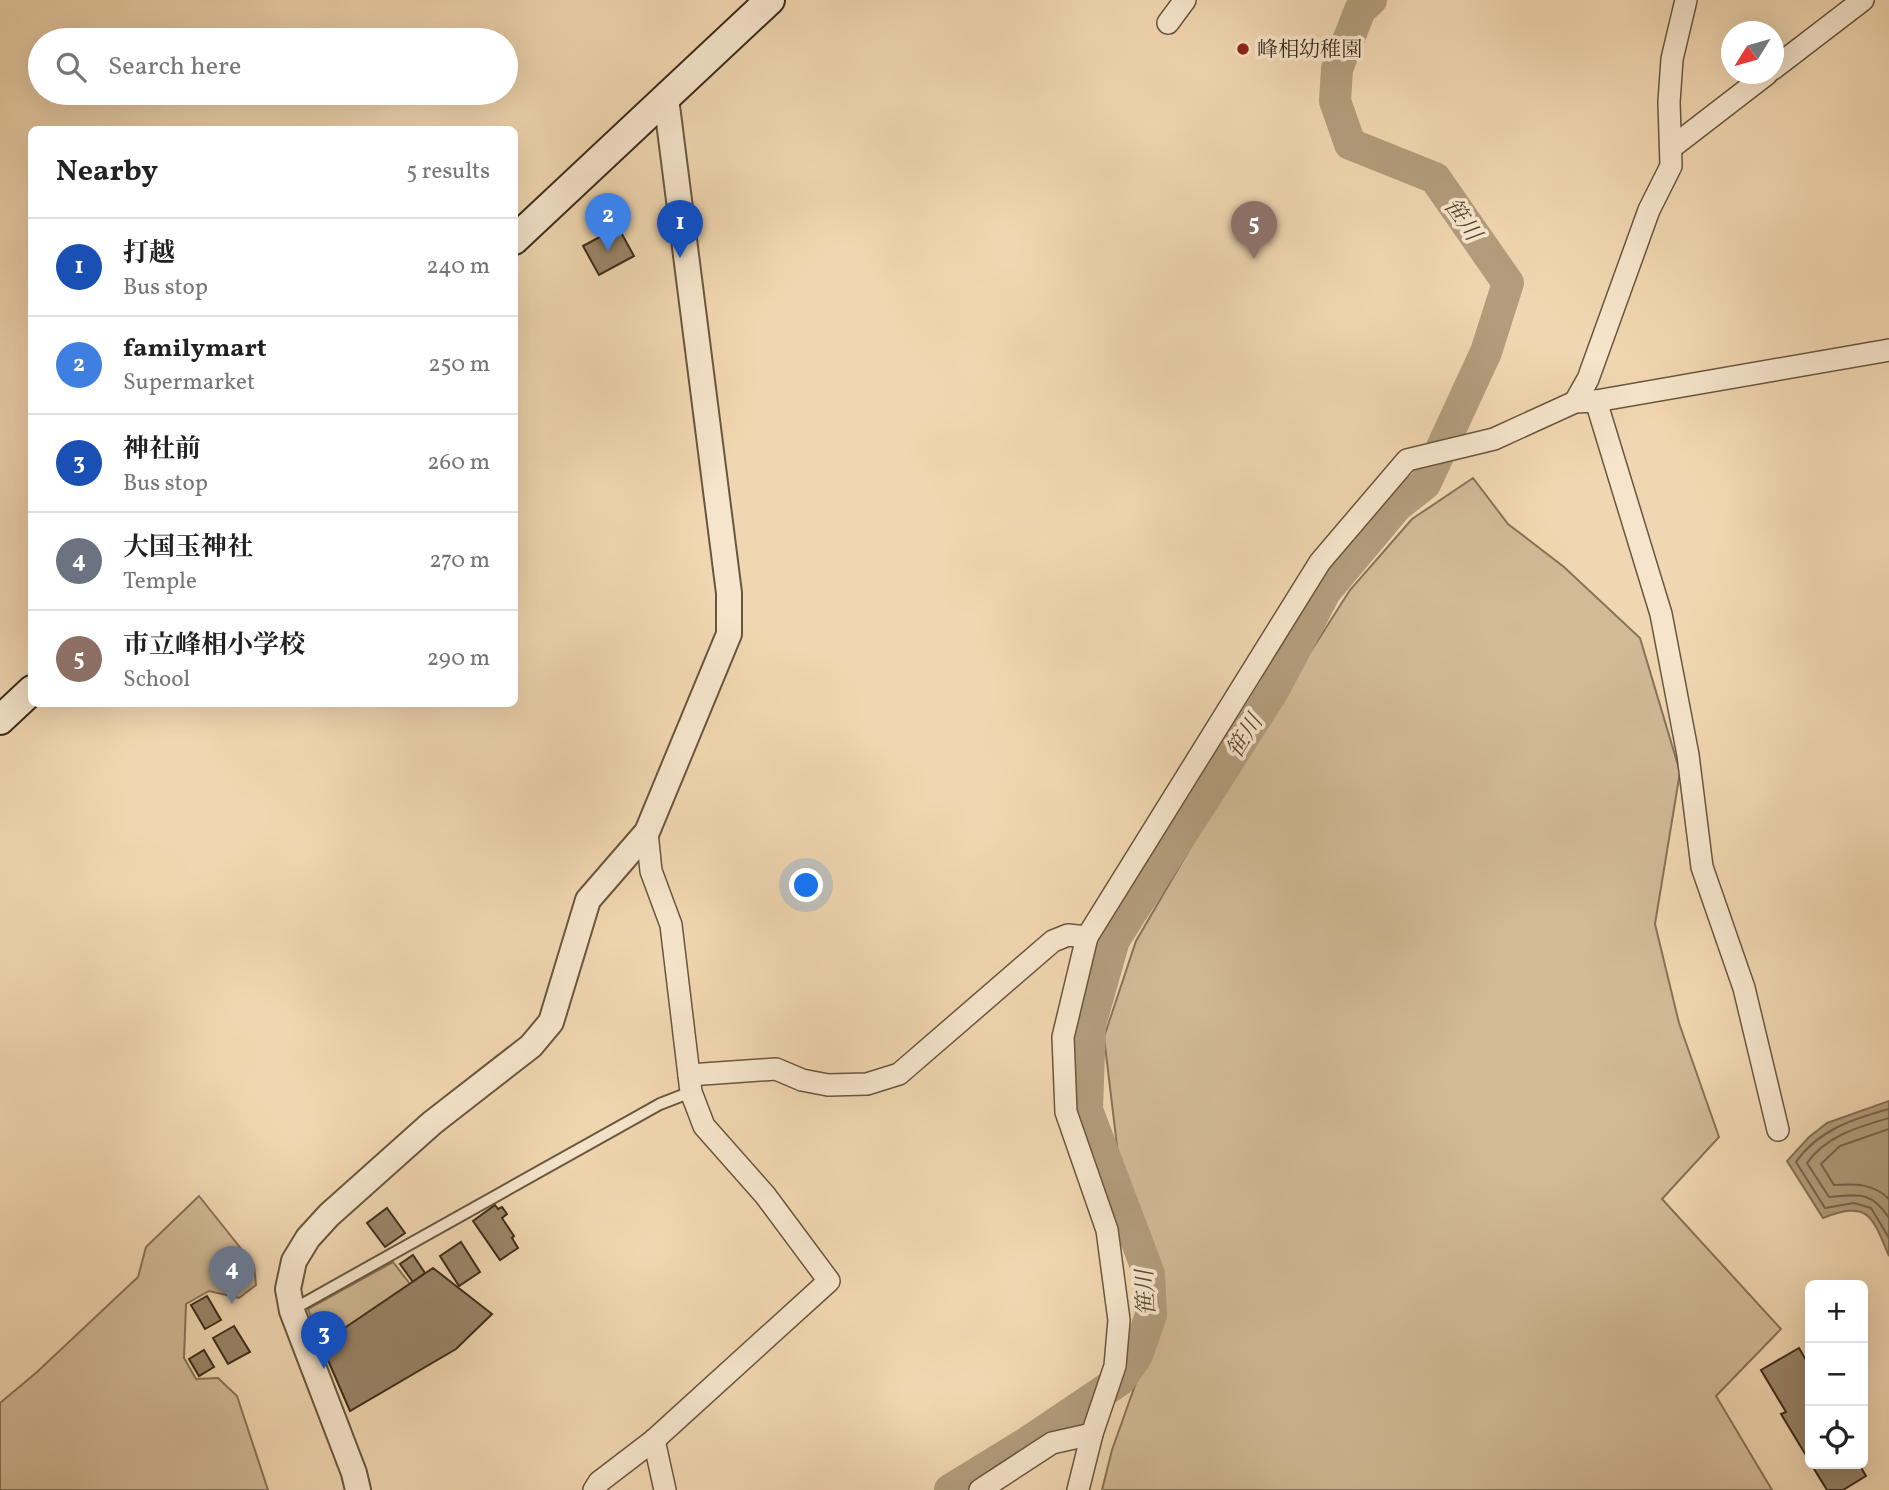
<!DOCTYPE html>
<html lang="en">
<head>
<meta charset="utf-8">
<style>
  body { margin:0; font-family:Vollkorn,"Noto Serif JP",serif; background:#f6f6f6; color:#222 }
  .controls { position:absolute; right:21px; bottom:21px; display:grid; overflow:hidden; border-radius:10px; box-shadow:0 7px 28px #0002 }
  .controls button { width:63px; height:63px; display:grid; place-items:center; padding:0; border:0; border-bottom:2px solid #e0e0e0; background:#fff; color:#222; font:35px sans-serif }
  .compass { position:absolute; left:1721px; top:21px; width:63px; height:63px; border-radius:50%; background:#fff; box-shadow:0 7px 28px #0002; rotate:233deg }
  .you { position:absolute; left:807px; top:886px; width:24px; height:24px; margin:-18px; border:5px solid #fff; border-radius:50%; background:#1a73e8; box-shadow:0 0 0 10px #1a73e833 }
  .badge { display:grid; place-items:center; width:46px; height:46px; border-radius:50%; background:#0b8043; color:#fff; font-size:23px; font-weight:700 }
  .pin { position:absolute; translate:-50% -58px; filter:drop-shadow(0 2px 4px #0008) }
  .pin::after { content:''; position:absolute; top:37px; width:24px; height:21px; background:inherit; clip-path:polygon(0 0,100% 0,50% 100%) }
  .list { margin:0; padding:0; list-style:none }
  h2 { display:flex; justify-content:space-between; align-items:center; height:91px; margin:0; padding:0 28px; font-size:30px }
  h2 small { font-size:23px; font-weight:400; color:#767676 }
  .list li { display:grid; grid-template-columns:46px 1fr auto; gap:21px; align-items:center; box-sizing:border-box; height:98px; padding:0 28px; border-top:2px solid #e0e0e0 }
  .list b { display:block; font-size:26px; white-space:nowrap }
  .list p { margin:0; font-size:23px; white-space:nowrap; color:#767676 }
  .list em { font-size:23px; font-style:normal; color:#767676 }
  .icon { flex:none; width:38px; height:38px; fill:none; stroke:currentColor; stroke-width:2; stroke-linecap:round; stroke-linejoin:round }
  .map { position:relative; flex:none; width:1889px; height:1490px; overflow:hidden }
  .search { position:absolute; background:#fff; box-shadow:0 7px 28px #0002; left:28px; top:28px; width:490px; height:77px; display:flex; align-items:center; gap:18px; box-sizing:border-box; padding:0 24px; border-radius:38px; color:#767676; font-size:26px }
  .panel { position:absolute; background:#fff; box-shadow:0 7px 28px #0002; left:28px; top:126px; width:490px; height:581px; border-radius:10px }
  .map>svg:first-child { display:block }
  .green { fill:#d2ba97; stroke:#867358; stroke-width:2 }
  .water { fill:#b39d7d; stroke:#837055; stroke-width:2 }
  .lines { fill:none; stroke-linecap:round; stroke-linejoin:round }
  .shore { stroke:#77644b; stroke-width:2 }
  .river { stroke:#b39d7d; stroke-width:32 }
  .building { fill:#9a8568; stroke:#3b2c19; stroke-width:2 }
  .service-casing { stroke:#68573f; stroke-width:14 }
  .minor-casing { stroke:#68573f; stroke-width:24 }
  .tertiary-casing { stroke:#68573f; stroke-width:28 }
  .secondary-casing { stroke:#3b2c19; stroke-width:32 }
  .service { stroke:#f6e5cc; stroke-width:10 }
  .minor { stroke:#f6e5cc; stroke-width:21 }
  .tertiary { stroke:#f6e5cc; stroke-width:24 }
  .secondary { stroke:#f6e5cc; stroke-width:28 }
  .poi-dot { fill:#8f2418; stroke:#f6e5cc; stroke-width:2.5 }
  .labels { text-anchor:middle; stroke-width:7; stroke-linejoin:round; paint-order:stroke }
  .poi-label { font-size:21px; fill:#3b2c19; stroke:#f6e5cc; text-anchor:start }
  .water-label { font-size:23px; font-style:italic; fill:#594832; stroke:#f6e5cc }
</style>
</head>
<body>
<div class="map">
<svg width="1889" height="1490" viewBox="0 0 1889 1490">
  <rect width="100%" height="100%" fill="#f1d7b1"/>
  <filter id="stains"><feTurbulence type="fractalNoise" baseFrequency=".00286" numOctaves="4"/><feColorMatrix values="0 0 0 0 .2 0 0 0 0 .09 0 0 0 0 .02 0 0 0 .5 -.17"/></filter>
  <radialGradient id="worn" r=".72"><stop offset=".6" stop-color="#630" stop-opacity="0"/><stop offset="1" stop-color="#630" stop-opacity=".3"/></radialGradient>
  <g class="green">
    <polygon points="1473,478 1508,524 1564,567 1640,638 1680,772 1655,924 1679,1023 1719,1137 1662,1199 1781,1329 1716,1396 1772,1490 1102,1490 1112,1450 1149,1346 1154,1259 1120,1171 1104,1037 1136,941 1244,756 1350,590 1412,519"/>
    <polygon points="199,1196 254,1265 256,1285 239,1298 209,1291 186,1304 184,1358 196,1379 218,1378 237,1396 268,1490 0,1490 0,1403 37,1372 138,1277 146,1247"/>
    <polygon points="393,1262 410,1284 321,1344 308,1309"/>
  </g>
  <path class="water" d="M 1889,1101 L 1889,1256 C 1872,1216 1869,1200 1823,1218 L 1787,1161 L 1809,1137 L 1827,1123 Z"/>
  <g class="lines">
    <g class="shore">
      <path d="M 1889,1109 C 1853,1119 1818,1130 1796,1162 L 1825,1208 L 1854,1203 L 1871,1208 L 1889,1238"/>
      <path d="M 1889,1118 C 1858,1127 1826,1136 1807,1163 L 1829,1197 C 1857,1195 1871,1190 1889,1218"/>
      <path d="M 1889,1129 L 1840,1146 L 1821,1164 L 1834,1185 C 1854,1184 1873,1183 1889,1199"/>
    </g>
    <polyline class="river" points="950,1490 1025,1444 1120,1380 1137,1355 1151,1315 1149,1274 1087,1110 1090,1025 1114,940 1273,691 1325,592 1397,506 1425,484 1486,352 1508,283 1435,178 1350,144 1335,101 1337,69 1360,10 1371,0"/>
  </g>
  <g class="building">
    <polygon points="618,227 634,256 599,275 583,246"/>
    <polygon points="495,1205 498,1209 502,1207 507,1214 502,1218 514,1236 512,1238 518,1248 500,1260 473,1221"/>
    <polygon points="387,1208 405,1233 385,1247 367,1223"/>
    <polygon points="461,1242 480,1272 459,1286 440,1256"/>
    <polygon points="413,1255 425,1273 413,1282 400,1264"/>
    <polygon points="433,1268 492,1314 456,1349 350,1411 321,1344"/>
    <polygon points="207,1296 221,1320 205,1329 191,1305"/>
    <polygon points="234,1326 250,1352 228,1364 213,1338"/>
    <polygon points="1799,1348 1810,1367 1810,1462 1781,1414 1786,1412 1761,1370"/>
    <polygon points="204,1350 214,1367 199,1376 189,1359"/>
    <polygon points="1811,1464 1859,1464 1866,1476 1843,1490 1827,1490"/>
  </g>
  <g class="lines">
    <g class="service-casing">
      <polyline id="service" points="292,1310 660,1104 691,1092"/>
    </g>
    <g class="minor-casing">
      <g id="minor">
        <polyline points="1168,23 1185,0"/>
        <polyline points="1773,69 1863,0"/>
        <polyline points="1671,148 1767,74"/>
        <polyline points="1596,401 1661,614 1688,755 1702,867 1744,988 1778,1130"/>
        <polyline points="1575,402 1588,379 1649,210 1671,166 1669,102 1672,59 1686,0"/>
        <polyline points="689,1075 776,1069 802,1080 828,1085 867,1084 899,1074 1053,941 1068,935 1087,937"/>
        <polyline points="654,1440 665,1490"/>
        <polyline points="594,1490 599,1482 654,1440 829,1281 765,1195 704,1126 691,1092 671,925 651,871 647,832"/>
        <polyline points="980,1490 1052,1443 1092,1434"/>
        <polyline points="1078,1490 1092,1434 1115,1366 1119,1320 1107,1230 1066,1112 1063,1037 1087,937 1320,562 1407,460 1494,439 1575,402 1596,401 1889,350"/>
      </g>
    </g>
    <g class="tertiary-casing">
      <polyline id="tertiary" points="358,1490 354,1473 292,1311 288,1289 294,1261 308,1238 329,1215 432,1123 531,1046 551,1022 588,900 647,832 729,634 729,593 666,98"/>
    </g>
    <g class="secondary-casing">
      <g id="secondary">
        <polyline points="514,240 770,0"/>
        <polyline points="0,720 32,690"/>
      </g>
    </g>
    <use href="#service" class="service"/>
    <use href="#minor" class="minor"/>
    <use href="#tertiary" class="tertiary"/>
    <use href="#secondary" class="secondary"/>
  </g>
  <circle class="poi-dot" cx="1243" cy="49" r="7"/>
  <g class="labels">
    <g class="poi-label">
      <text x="1257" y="56">峰相幼稚園</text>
    </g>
    <g class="water-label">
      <text transform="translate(1463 219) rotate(55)" y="8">笹川</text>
      <text transform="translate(1244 736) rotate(-58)" y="8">笹川</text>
      <text transform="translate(1145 1293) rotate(-93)" y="8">笹川</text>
    </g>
  </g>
  <rect width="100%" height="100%" filter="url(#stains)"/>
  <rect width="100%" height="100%" fill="url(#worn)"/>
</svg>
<div class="controls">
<button>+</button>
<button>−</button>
<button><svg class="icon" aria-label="locate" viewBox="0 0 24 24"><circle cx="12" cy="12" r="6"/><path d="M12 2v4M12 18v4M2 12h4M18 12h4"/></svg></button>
</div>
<svg class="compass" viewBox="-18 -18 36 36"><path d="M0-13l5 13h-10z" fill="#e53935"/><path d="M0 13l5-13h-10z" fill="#767676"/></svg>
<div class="you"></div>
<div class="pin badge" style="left:680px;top:258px;background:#1a4fb4">1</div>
<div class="pin badge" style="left:608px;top:251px;background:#3f7fe0">2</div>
<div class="pin badge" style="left:324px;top:1369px;background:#1a4fb4">3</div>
<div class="pin badge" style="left:232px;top:1304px;background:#6b7280">4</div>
<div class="pin badge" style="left:1254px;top:259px;background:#8d6e63">5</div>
<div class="search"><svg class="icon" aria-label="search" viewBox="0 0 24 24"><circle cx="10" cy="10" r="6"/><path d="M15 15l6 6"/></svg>Search here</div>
<section class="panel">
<h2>Nearby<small>5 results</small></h2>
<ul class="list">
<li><span class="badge" style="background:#1a4fb4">1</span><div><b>打越</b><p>Bus stop</p></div><em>240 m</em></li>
<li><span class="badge" style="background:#3f7fe0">2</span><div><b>familymart</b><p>Supermarket</p></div><em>250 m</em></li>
<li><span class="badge" style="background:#1a4fb4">3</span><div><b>神社前</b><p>Bus stop</p></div><em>260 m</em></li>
<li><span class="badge" style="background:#6b7280">4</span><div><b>大国玉神社</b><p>Temple</p></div><em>270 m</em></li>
<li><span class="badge" style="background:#8d6e63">5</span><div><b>市立峰相小学校</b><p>School</p></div><em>290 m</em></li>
</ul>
</section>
</div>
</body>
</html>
